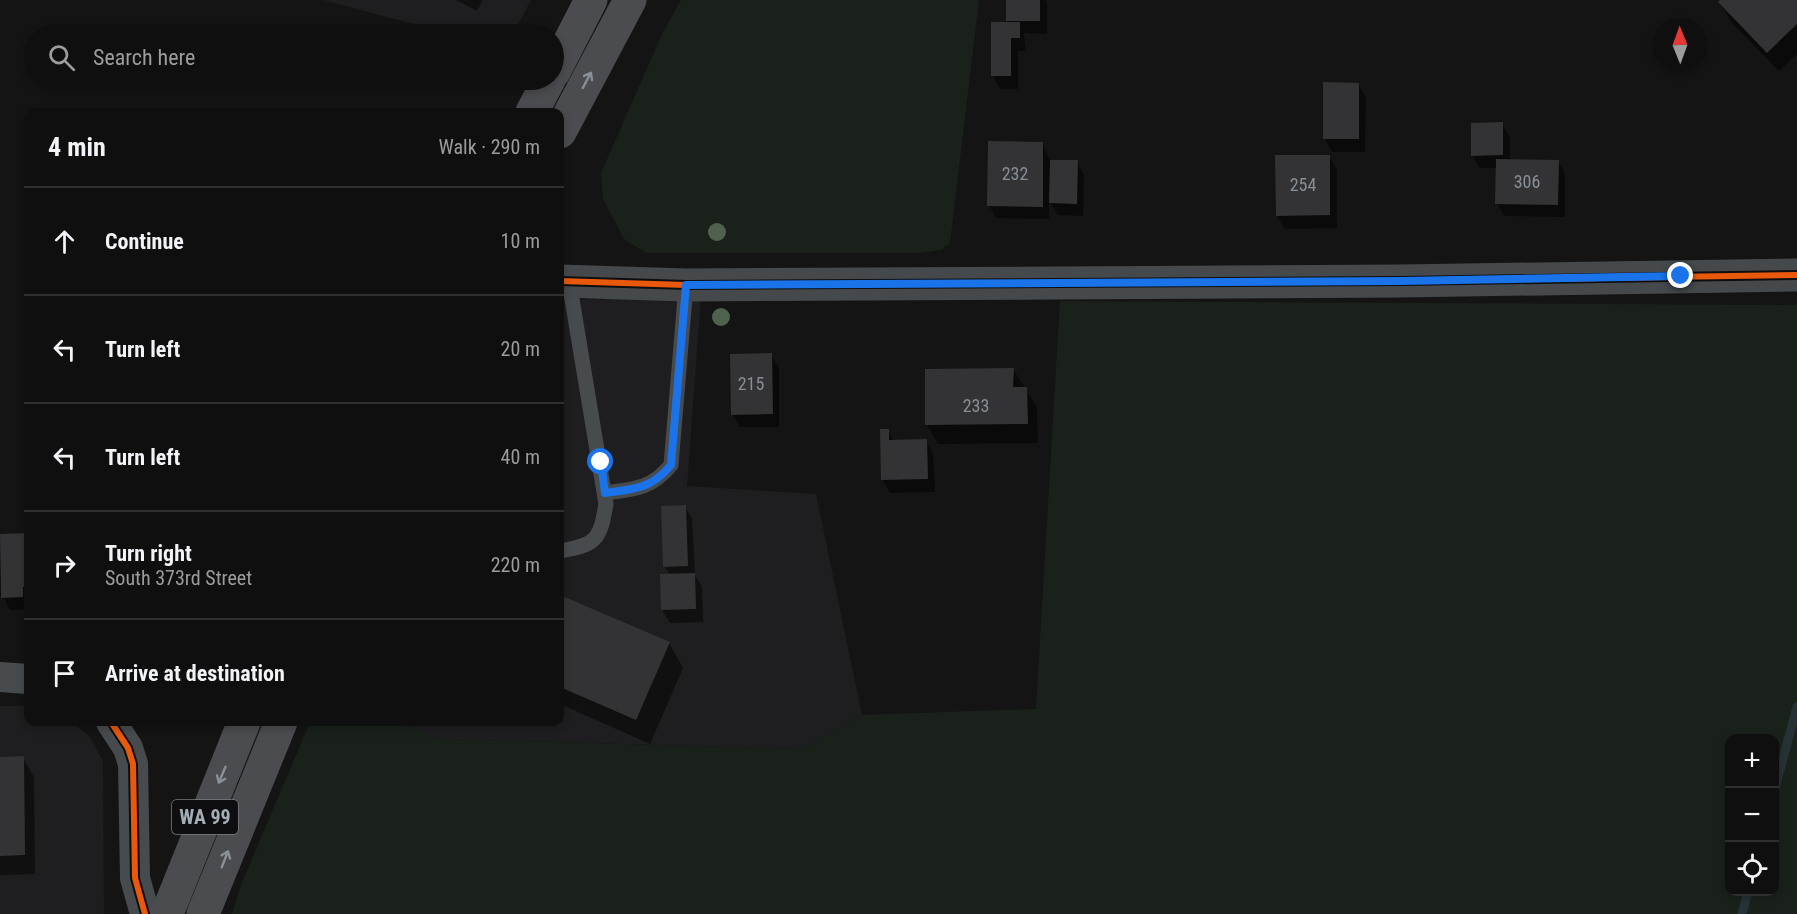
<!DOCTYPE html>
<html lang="en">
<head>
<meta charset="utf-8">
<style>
  body { margin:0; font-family:"Roboto Condensed",sans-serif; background:#181818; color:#f1f3f6 }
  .controls { position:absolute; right:18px; bottom:18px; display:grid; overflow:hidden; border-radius:12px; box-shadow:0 3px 9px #0003 }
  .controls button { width:54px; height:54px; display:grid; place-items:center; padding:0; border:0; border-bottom:2px solid #2f2f2f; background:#0f0f0f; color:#f1f3f6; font:30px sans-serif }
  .compass { position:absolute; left:1653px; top:18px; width:54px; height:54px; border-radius:50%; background:#0f0f0f; box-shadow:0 3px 9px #0003; rotate:359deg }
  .stop { position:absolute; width:18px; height:18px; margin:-14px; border:4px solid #1a73e8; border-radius:50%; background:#fff }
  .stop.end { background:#1a73e8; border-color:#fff; box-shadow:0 2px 6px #0008 }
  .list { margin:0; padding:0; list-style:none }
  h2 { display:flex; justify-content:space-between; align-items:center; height:78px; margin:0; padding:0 24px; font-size:26px }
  h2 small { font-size:20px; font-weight:400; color:#9b9c9e }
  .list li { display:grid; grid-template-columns:39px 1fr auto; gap:18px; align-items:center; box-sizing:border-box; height:108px; padding:0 24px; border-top:2px solid #2f2f2f }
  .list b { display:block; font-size:22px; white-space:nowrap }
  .list p { margin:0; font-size:20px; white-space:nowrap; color:#9b9c9e }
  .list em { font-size:20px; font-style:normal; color:#9b9c9e }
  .icon { flex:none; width:33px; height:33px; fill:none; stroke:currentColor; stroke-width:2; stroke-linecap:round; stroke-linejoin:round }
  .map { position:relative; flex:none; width:1797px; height:914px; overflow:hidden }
  .search { position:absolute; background:#0f0f0f; box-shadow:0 3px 9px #0003; left:24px; top:24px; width:540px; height:66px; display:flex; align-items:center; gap:15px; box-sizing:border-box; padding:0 21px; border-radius:33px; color:#9b9c9e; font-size:22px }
  .panel { position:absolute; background:#0f0f0f; box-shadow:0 3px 9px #0003; left:24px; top:108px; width:540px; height:618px; border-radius:12px }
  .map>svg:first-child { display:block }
  .built { fill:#1e1e20 }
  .green { fill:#1a211a; fill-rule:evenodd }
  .shadow { fill:#0007 }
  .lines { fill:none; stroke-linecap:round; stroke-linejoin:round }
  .stream { stroke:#273236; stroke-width:9 }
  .building { fill:#333335 }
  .lane { stroke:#484b4d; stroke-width:15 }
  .street { stroke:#484b4d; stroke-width:30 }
  .secondary { stroke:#46494b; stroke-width:33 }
  .primary { stroke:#4a4c4f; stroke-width:33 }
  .cycleway-casing { stroke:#0e0e10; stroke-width:10 }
  .cycleway { stroke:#e8590c; stroke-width:6 }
  .tree { fill:#4f624d }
  .oneway { stroke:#899096 }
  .route { stroke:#1a73e8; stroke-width:8 }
  .labels { text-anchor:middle; stroke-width:4.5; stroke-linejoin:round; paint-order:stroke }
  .number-label { font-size:18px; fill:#888e95 }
  .shield { fill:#0e0e10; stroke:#777d84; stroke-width:1.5 }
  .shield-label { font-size:20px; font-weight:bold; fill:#a4adb5 }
</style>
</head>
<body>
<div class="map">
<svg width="1797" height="914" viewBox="0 0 1797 914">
  <rect width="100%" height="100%" fill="#141414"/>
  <g class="built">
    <polygon points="323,0 531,0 513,34 451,34"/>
    <polygon points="701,297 687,486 816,494 862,715 802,749 441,739 396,722 560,722 560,300"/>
    <polygon points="0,706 28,706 28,722 72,722 89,736 103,761 104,914 0,914"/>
  </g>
  <g class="green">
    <polygon points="681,0 979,0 950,243 941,250 918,253 646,253 624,239 603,199 601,173 662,34"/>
    <path d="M 1060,301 L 1797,305 L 1797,914 L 232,914 L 241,885 L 310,722 L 396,722 L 441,739 L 802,749 L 862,715 L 1036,709 ZM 1730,738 L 1774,738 L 1774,892 L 1730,892 Z"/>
  </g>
  <g class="shadow">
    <polygon points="456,0 483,0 477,11"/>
    <polygon points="1007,0 1045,0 1047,3 1047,34 1024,33 1026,51 1018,51 1018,89 1000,89 993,76 1009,24"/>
    <polygon points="1723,0 1797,0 1797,54 1779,71 1731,22 1720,2"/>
    <polygon points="1358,84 1366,97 1365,152 1332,152 1325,139"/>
    <polygon points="1502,124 1510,137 1510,160 1558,161 1565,174 1565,217 1504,216 1497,203 1497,168 1480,168 1472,155"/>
    <polygon points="1043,144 1050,161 1077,162 1084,175 1083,216 1058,215 1049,201 1049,219 996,218 989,205"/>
    <polygon points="1329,156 1337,170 1337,228 1285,229 1277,216"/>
    <polygon points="771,355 779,368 779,427 740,427 732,414"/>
    <polygon points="1013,369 1037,407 1038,443 938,444 927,425"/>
    <polygon points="881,431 888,431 894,442 926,441 933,454 935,492 890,493 883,480"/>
    <polygon points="685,506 692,519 695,575 702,587 703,622 670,623 662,610 670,575 665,567"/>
    <polygon points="0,535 28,535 28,610 10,610 3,596 0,596"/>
    <polygon points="560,596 669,643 683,668 650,744 560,704"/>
    <polygon points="0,758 23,758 34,777 35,874 0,875"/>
  </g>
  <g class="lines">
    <g class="stream">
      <polyline points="1774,792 1797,707"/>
      <polyline points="1742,914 1748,892"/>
    </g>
  </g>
  <g class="building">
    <rect x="1006" y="0" width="34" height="21"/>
    <polygon points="1720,0 1797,0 1797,24 1767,53 1718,2"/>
    <polygon points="991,22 1020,22 1020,38 1011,38 1011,76 991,76"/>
    <polygon points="1323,82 1359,83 1359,139 1323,139"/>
    <polygon points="1503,122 1503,155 1471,156 1471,123"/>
    <polygon points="988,141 1043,142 1043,207 987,206"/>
    <polygon points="1275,155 1330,155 1330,215 1276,216"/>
    <polygon points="1496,159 1559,160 1558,205 1495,204"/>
    <polygon points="1050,160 1078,160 1077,204 1049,203"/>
    <polygon points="772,353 773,414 731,415 730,354"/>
    <polygon points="1014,368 1013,387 1027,387 1028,424 925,425 925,369"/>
    <polygon points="880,429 889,429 889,440 927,439 928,479 881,480"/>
    <polygon points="686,505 688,566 663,567 661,506"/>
    <polygon points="28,533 28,587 23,587 23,597 1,598 0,534"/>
    <polygon points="695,573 696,609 661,610 660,574"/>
    <polygon points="560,595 670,642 636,720 560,687"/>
    <polygon points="24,756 25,855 0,856 0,757"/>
  </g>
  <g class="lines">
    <g class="lane">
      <path d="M 605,493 C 635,489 651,489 671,465 L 686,285"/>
      <path d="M 560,551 C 596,545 600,540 606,504 L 569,281"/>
    </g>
    <g class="street">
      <polyline points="0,677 28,679"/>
      <polyline points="111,722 128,748 133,764 135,878 145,914"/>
    </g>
    <polyline class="secondary" points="560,281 686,285 1401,281 1797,275"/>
    <g class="primary">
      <polyline points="554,72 591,0"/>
      <polyline points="532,112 549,80"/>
      <polyline points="560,132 630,0"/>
      <polyline points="167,914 244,722"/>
      <polyline points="203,914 281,722"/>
    </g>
    <g class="cycleway-casing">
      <g id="cycleway">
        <polyline points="560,281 686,285 1401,281 1797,275"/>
        <polyline points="111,722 128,748 133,764 135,878 145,914"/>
      </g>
    </g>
    <use href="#cycleway" class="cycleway"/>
  </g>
  <g class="tree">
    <circle cx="717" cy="232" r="9"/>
    <circle cx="721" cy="317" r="9"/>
  </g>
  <defs><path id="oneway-shaft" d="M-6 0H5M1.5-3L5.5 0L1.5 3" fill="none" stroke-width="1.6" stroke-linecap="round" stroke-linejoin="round" transform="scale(1.5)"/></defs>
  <g class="oneway">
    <use href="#oneway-shaft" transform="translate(587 80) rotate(-62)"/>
    <use href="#oneway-shaft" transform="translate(222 775) rotate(113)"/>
    <use href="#oneway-shaft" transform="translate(225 859) rotate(-69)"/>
  </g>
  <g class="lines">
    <path class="route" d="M 601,462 L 605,493 C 635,489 651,489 671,465 L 686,285 L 1401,281 L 1681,276"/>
  </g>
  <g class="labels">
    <g class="number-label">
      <text x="1015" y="180">232</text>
      <text x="1527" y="188">306</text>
      <text x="1303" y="191">254</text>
      <text x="751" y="390">215</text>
      <text x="976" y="412">233</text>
    </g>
    <rect class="shield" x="172" y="800" width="66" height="34" rx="4.5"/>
    <g class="shield-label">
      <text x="205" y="824">WA 99</text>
    </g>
  </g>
</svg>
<div class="controls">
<button>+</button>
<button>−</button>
<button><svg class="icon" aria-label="locate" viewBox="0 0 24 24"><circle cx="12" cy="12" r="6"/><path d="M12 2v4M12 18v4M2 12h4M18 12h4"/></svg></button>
</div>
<svg class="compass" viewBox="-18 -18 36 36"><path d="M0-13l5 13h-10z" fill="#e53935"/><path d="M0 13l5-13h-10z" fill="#9b9c9e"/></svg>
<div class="stop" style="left:601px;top:462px"></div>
<div class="stop end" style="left:1681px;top:276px"></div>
<div class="search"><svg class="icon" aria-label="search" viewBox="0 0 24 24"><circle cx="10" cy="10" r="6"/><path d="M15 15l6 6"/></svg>Search here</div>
<section class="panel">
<h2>4 min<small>Walk · 290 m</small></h2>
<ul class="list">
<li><svg class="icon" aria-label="ahead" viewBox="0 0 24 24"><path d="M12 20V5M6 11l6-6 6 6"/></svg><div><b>Continue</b></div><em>10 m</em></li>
<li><svg class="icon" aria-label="left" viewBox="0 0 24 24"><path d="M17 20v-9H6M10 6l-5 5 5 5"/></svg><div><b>Turn left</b></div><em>20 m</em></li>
<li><svg class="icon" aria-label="left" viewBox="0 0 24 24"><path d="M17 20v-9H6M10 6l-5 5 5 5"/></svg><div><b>Turn left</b></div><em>40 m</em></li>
<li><svg class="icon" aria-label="right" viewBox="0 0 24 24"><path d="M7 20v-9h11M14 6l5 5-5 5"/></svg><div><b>Turn right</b><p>South 373rd Street</p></div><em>220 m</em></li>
<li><svg class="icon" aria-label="arrive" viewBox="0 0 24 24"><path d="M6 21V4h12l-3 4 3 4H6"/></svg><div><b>Arrive at destination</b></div></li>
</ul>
</section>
</div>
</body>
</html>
